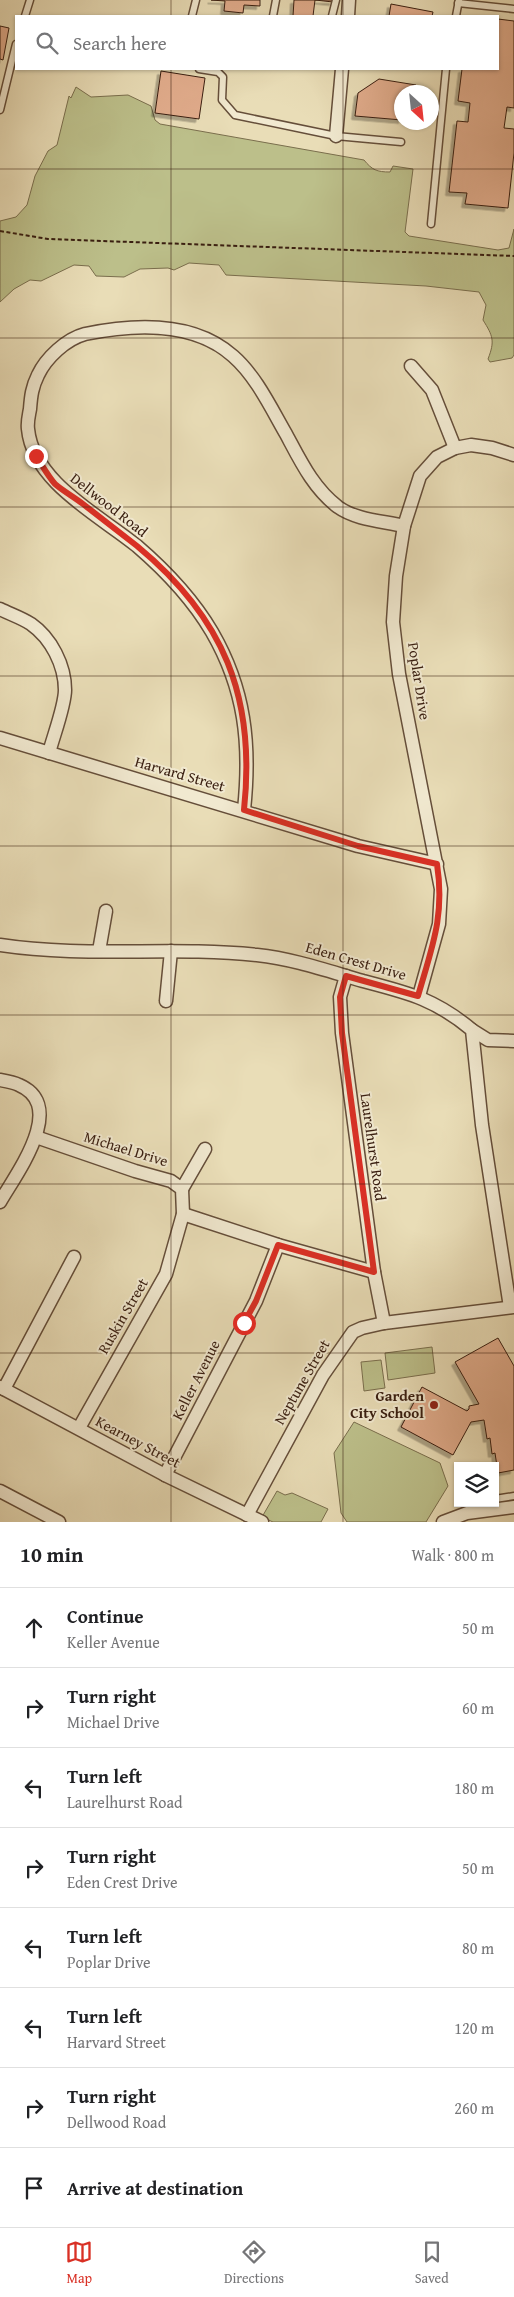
<!DOCTYPE html>
<html lang="en">
<head>
<meta charset="utf-8">
<style>
  body { margin:0; font-family:"Gentium Book Plus",serif; background:#f6f6f6; color:#202124 }
  .controls { position:absolute; right:15px; bottom:15px; display:grid; overflow:hidden; border-radius:0px; box-shadow:0 1px 4px #0004 }
  .controls button { width:45px; height:45px; display:grid; place-items:center; padding:0; border:0; border-bottom:1px solid #e0e0e0; background:#fff; color:#202124; font:25px sans-serif }
  .compass { position:absolute; left:394px; top:85px; width:45px; height:45px; border-radius:50%; background:#fff; box-shadow:0 1px 4px #0004; rotate:153deg }
  .stop { position:absolute; width:15px; height:15px; margin:-11px; border:4px solid #d93025; border-radius:50%; background:#fff }
  .stop.end { background:#d93025; border-color:#fff; box-shadow:0 1px 5px #0008 }
  .list { margin:0; padding:0; list-style:none }
  h2 { display:flex; justify-content:space-between; align-items:center; height:65px; margin:0; padding:0 20px; font-size:21px }
  h2 small { font-size:16px; font-weight:400; color:#757577 }
  .list li { display:grid; grid-template-columns:32px 1fr auto; gap:15px; align-items:center; box-sizing:border-box; height:80px; padding:0 20px; border-top:1px solid #e0e0e0 }
  .list b { display:block; font-size:19px; white-space:nowrap }
  .list p { margin:0; font-size:16px; white-space:nowrap; color:#757577 }
  .list em { font-size:16px; font-style:normal; color:#757577 }
  .icon { flex:none; width:28px; height:28px; fill:none; stroke:currentColor; stroke-width:2; stroke-linecap:round; stroke-linejoin:round }
  .map { position:relative; flex:none; width:514px; height:1522px; overflow:hidden }
  .search { position:absolute; background:#fff; box-shadow:0 1px 4px #0004; left:15px; right:15px; top:15px; height:55px; display:flex; align-items:center; gap:12px; box-sizing:border-box; padding:0 18px; border-radius:0px; color:#757577; font-size:19px }
  .sheet { height:705px; background:#fff }
  nav { display:flex; justify-content:space-around; align-items:center; box-sizing:border-box; height:70px; border-top:1px solid #e0e0e0; background:#fff; font-size:14px; color:#757577 }
  nav a { display:grid; justify-items:center; gap:2px }
  nav .on { color:#d93025 }
  .map>svg:first-child { display:block }
  .green { fill:#bcbf8a; stroke:#7a6e4d }
  .building { fill:#e1ac8c; stroke:#391e10; filter:url(#shadow) }
  .lines { fill:none; stroke-linecap:round; stroke-linejoin:round }
  .lane-casing { stroke:#654e3a; stroke-width:9 }
  .street-casing { stroke:#654e3a; stroke-width:15 }
  .path { stroke:#391e10; stroke-width:2; stroke-dasharray:4 2.5; stroke-linecap:butt }
  .lane { stroke:#f1e9d0; stroke-width:6 }
  .street { stroke:#f1e9d0; stroke-width:12 }
  .route { stroke:#d93025; stroke-width:6 }
  .grid { fill:none; stroke:#391e10; stroke-width:1; stroke-opacity:0.55 }
  .poi-dot { fill:#8f2418; stroke:#f1e9d0; stroke-width:2 }
  .labels { text-anchor:middle; stroke-width:4; stroke-linejoin:round; paint-order:stroke }
  .street-label { font-size:15px; fill:#391e10; stroke:#f1e9d0 }
  .poi-label { font-size:15px; font-weight:bold; fill:#391e10; stroke:#f1e9d0; text-anchor:end }
</style>
</head>
<body>
<div class="map">
<svg width="514" height="1522" viewBox="0 0 514 1522">
  <defs>
    <filter id="shadow"><feDropShadow dx="-3.5" dy="3.5" stdDeviation="0" flood-color="#0004"/></filter>
  </defs>
  <rect width="100%" height="100%" fill="#e9ddb7"/>
  <filter id="stains"><feTurbulence type="fractalNoise" baseFrequency=".004" numOctaves="4"/><feColorMatrix values="0 0 0 0 .2 0 0 0 0 .09 0 0 0 0 .02 0 0 0 .5 -.17"/></filter>
  <radialGradient id="worn" r=".72"><stop offset=".6" stop-color="#630" stop-opacity="0"/><stop offset="1" stop-color="#630" stop-opacity=".3"/></radialGradient>
  <g class="green">
    <path d="M 76,87 L 91,97 L 128,95 L 151,106 L 155,120 L 160,124 L 364,160 C 372,170 377,172 390,172 L 393,166 L 413,169 L 405,232 L 409,236 L 498,250 L 509,248 L 514,229 L 514,355 L 512,358 L 490,362 L 488,359 C 495,341 493,336 483,320 L 486,305 L 479,292 L 426,286 L 226,275 L 219,265 L 189,263 L 174,270 L 168,268 L 140,269 L 124,277 L 96,276 L 89,266 L 74,265 L 41,281 L 30,280 L 14,289 L 0,302 L 0,221 L 16,217 L 27,205 L 35,176 L 48,151 L 57,145 L 69,96 L 71,98 Z"/>
    <polygon points="432,1347 435,1373 388,1380 385,1353"/>
    <polygon points="381,1360 385,1388 364,1391 361,1362"/>
    <polygon points="354,1422 440,1463 448,1486 426,1522 347,1522 341,1513 334,1453"/>
    <polygon points="277,1491 285,1495 292,1493 328,1509 321,1522 273,1522 262,1517"/>
  </g>
  <g class="building">
    <polygon points="211,0 260,0 260,6 244,5 243,13 224,11 225,1"/>
    <polygon points="294,0 333,0 333,2 315,0 313,16 293,16"/>
    <polygon points="391,4 433,12 432,16 389,16"/>
    <polygon points="498,19 514,21 514,108 507,107 504,128 514,129 514,153 508,208 465,204 467,193 449,192 457,121 468,122 470,103 458,101 462,69 498,69"/>
    <polygon points="0,26 9,28 3,60 0,59"/>
    <polygon points="161,71 205,78 199,119 155,113"/>
    <polygon points="379,79 416,85 416,92 402,92 402,120 355,116 358,93"/>
    <polygon points="498,1338 514,1366 514,1470 498,1473 495,1453 492,1454 490,1438 487,1439 484,1420 471,1422 453,1455 401,1427 422,1387 467,1411 469,1409 469,1406 479,1404 455,1362"/>
  </g>
  <g class="lines">
    <g class="lane-casing">
      <g id="lane">
        <polyline points="458,3 514,9"/>
        <polyline points="25,16 30,0"/>
        <polyline points="192,16 196,0"/>
        <polyline points="273,16 276,0"/>
        <polyline points="332,16 336,0"/>
        <polyline points="456,16 459,0"/>
        <polyline points="199,69 218,72 223,77 222,100 235,115 336,136 401,142"/>
        <polyline points="0,110 16,44"/>
        <polyline points="431,224 446,69"/>
        <polyline points="495,1499 514,1496"/>
      </g>
    </g>
    <g class="street-casing">
      <g id="street">
        <polyline points="348,16 349,0"/>
        <polyline points="336,136 342,69"/>
        <polyline points="411,366 432,390 455,448"/>
        <path d="M 0,609 C 10,614 22,618 31,624 C 51,638 65,665 65,690 C 65,706 53,737 49,753"/>
        <polyline points="0,738 358,846 437,864"/>
        <path d="M 244,810 C 251,744 245,689 212,632 C 192,598 166,571 137,546 C 99,515 33,482 28,429 C 27,422 29,415 30,409 C 31,396 32,387 38,375 C 46,358 66,339 85,334 C 133,324 194,321 233,356 C 256,376 271,408 286,434 C 300,460 313,488 338,507 C 356,520 383,521 404,526"/>
        <path d="M 0,945 C 85,958 172,946 257,955 C 294,959 328,971 363,981 C 409,993 435,999 472,1030 L 482,1125 L 510,1307"/>
        <polyline points="99,951 106,911"/>
        <polyline points="346,976 340,997 342,1033 374,1272 384,1323"/>
        <polyline points="419,996 439,924 441,889 399,674 393,622 396,576 404,526 420,476 437,457 455,448 471,445 492,448 514,455"/>
        <polyline points="166,1001 171,951"/>
        <polyline points="472,1030 488,1040 514,1041"/>
        <path d="M 0,1080 C 6,1081 13,1082 19,1085 C 68,1106 16,1174 0,1202"/>
        <polyline points="36,1137 135,1171 171,1181 182,1189 183,1214 166,1274 79,1428"/>
        <polyline points="182,1189 205,1149"/>
        <polyline points="183,1214 278,1245 374,1272"/>
        <polyline points="0,1387 165,1475 262,1522"/>
        <polyline points="4,1389 74,1257"/>
        <polyline points="165,1475 256,1301 278,1245"/>
        <polyline points="0,1491 59,1522"/>
        <polyline points="247,1515 323,1375 353,1332 362,1328 384,1323 514,1307"/>
        <polyline points="443,1522 467,1513 514,1507"/>
      </g>
    </g>
    <polyline class="path" points="0,231 48,239 514,256"/>
    <use href="#lane" class="lane"/>
    <use href="#street" class="street"/>
  </g>
  <g class="lines">
    <path class="route" d="M 36,456 C 42,465 48,476 55,484 C 63,491 74,497 83,504 C 101,518 119,532 137,546 C 224,618 256,697 244,810 L 358,846 L 437,864 C 445,916 432,947 418,996 L 346,976 L 340,997 L 342,1033 L 374,1272 L 278,1245 L 256,1301 L 244,1323"/>
  </g>
  <path class="grid" d="M 171,0 L 171,16M 343,0 L 343,16M 171,69 L 171,1522M 343,69 L 343,1522M 0,169 L 514,169M 0,338 L 514,338M 0,507 L 514,507M 0,676 L 514,676M 0,846 L 514,846M 0,1015 L 514,1015M 0,1184 L 514,1184M 0,1353 L 514,1353"/>
  <circle class="poi-dot" cx="434" cy="1405" r="5"/>
  <g class="labels">
    <g class="street-label">
      <text transform="translate(109 505) rotate(38)" y="5">Dellwood Road</text>
      <text transform="translate(419 681) rotate(81)" y="5">Poplar Drive</text>
      <text transform="translate(180 774) rotate(16)" y="5">Harvard Street</text>
      <text transform="translate(356 961) rotate(16)" y="5">Eden Crest Drive</text>
      <text transform="translate(373 1147) rotate(82)" y="5">Laurelhurst Road</text>
      <text transform="translate(126 1149) rotate(17)" y="5">Michael Drive</text>
      <text transform="translate(123 1316) rotate(-60)" y="5">Ruskin Street</text>
      <text transform="translate(196 1380) rotate(-63)" y="5">Keller Avenue</text>
      <text transform="translate(302 1382) rotate(-60)" y="5">Neptune Street</text>
      <text transform="translate(138 1442) rotate(28)" y="5">Kearney Street</text>
    </g>
    <g class="poi-label">
      <text x="424" y="1401">Garden<tspan x="424" dy="17">City School</tspan></text>
    </g>
  </g>
  <rect width="100%" height="100%" filter="url(#stains)"/>
  <rect width="100%" height="100%" fill="url(#worn)"/>
</svg>
<div class="controls">
<button><svg class="icon" aria-label="layers" viewBox="0 0 24 24"><path d="M12 4l9 5-9 5-9-5zM3 14l9 5 9-5"/></svg></button>
</div>
<svg class="compass" viewBox="-18 -18 36 36"><path d="M0-13l5 13h-10z" fill="#e53935"/><path d="M0 13l5-13h-10z" fill="#757577"/></svg>
<div class="stop" style="left:244px;top:1323px"></div>
<div class="stop end" style="left:36px;top:456px"></div>
<div class="search"><svg class="icon" aria-label="search" viewBox="0 0 24 24"><circle cx="10" cy="10" r="6"/><path d="M15 15l6 6"/></svg>Search here</div>
</div>
<section class="sheet">
<h2>10 min<small>Walk · 800 m</small></h2>
<ul class="list">
<li><svg class="icon" aria-label="ahead" viewBox="0 0 24 24"><path d="M12 20V5M6 11l6-6 6 6"/></svg><div><b>Continue</b><p>Keller Avenue</p></div><em>50 m</em></li>
<li><svg class="icon" aria-label="right" viewBox="0 0 24 24"><path d="M7 20v-9h11M14 6l5 5-5 5"/></svg><div><b>Turn right</b><p>Michael Drive</p></div><em>60 m</em></li>
<li><svg class="icon" aria-label="left" viewBox="0 0 24 24"><path d="M17 20v-9H6M10 6l-5 5 5 5"/></svg><div><b>Turn left</b><p>Laurelhurst Road</p></div><em>180 m</em></li>
<li><svg class="icon" aria-label="right" viewBox="0 0 24 24"><path d="M7 20v-9h11M14 6l5 5-5 5"/></svg><div><b>Turn right</b><p>Eden Crest Drive</p></div><em>50 m</em></li>
<li><svg class="icon" aria-label="left" viewBox="0 0 24 24"><path d="M17 20v-9H6M10 6l-5 5 5 5"/></svg><div><b>Turn left</b><p>Poplar Drive</p></div><em>80 m</em></li>
<li><svg class="icon" aria-label="left" viewBox="0 0 24 24"><path d="M17 20v-9H6M10 6l-5 5 5 5"/></svg><div><b>Turn left</b><p>Harvard Street</p></div><em>120 m</em></li>
<li><svg class="icon" aria-label="right" viewBox="0 0 24 24"><path d="M7 20v-9h11M14 6l5 5-5 5"/></svg><div><b>Turn right</b><p>Dellwood Road</p></div><em>260 m</em></li>
<li><svg class="icon" aria-label="arrive" viewBox="0 0 24 24"><path d="M6 21V4h12l-3 4 3 4H6"/></svg><div><b>Arrive at destination</b></div></li>
</ul>
</section>
<nav>
<a class="on"><svg class="icon" aria-label="map" viewBox="0 0 24 24"><path d="M3 6l6-2 6 2 6-2v14l-6 2-6-2-6 2zM9 4v14M15 6v14"/></svg>Map</a>
<a><svg class="icon" aria-label="directions" viewBox="0 0 24 24"><path d="M12 3l9 9-9 9-9-9zM9 14v-3h6M13 9l2 2-2 2"/></svg>Directions</a>
<a><svg class="icon" aria-label="saved" viewBox="0 0 24 24"><path d="M7 4h10v16l-5-4-5 4z"/></svg>Saved</a>
</nav>
</body>
</html>
